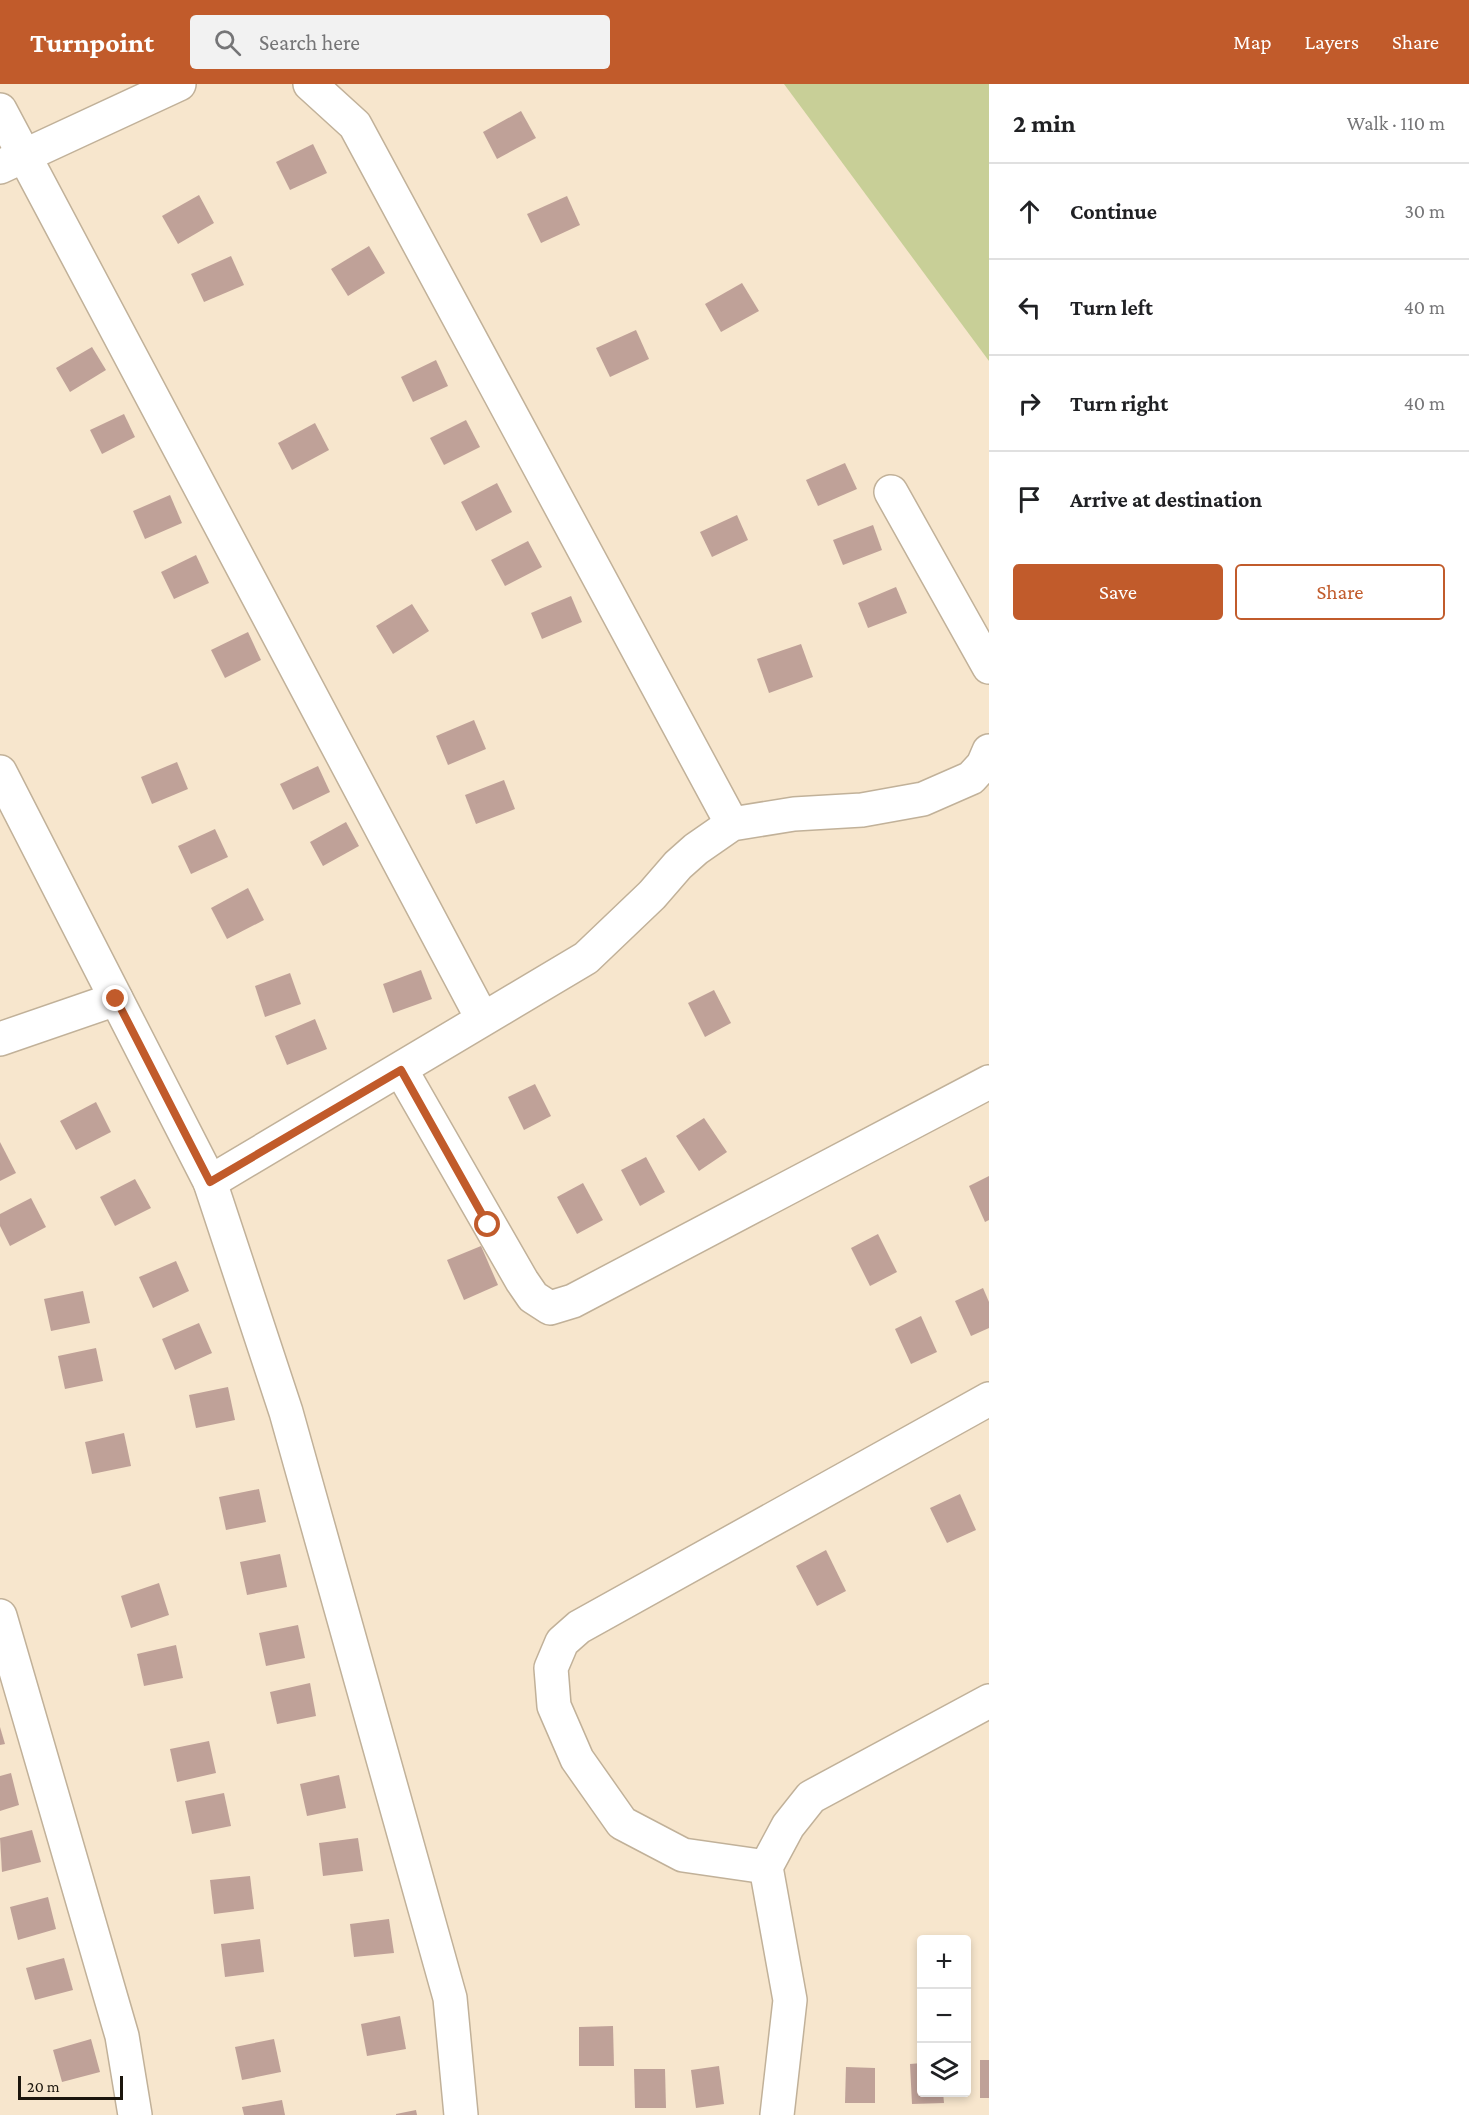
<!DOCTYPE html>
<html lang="en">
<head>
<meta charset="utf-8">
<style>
  body { margin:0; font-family:"Crimson Pro",serif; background:#f2f2f2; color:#202124 }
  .controls { position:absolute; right:18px; bottom:18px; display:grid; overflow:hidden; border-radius:6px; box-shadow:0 3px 9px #0003 }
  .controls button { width:54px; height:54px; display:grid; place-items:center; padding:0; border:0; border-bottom:2px solid #e0e0e0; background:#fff; color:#202124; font:30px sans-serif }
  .scale { position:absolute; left:18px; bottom:15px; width:105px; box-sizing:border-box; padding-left:6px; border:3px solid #1b150c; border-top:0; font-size:16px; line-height:21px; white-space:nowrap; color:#1b150c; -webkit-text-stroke:4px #f7e6cd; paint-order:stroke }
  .stop { position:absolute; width:18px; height:18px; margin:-14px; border:4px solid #c15b2b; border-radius:50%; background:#fff }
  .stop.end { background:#c15b2b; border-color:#fff; box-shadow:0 2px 6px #0008 }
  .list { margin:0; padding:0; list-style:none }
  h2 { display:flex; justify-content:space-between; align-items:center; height:78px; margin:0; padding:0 24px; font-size:26px }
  h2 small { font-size:20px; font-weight:400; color:#757577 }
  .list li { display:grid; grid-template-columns:39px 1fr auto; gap:18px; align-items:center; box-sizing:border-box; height:96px; padding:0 24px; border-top:2px solid #e0e0e0 }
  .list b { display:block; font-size:22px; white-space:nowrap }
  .list em { font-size:20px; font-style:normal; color:#757577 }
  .actions { display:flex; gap:12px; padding:18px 24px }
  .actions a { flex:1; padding:14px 0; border:2px solid #c15b2b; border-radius:6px; text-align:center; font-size:21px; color:#c15b2b }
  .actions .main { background:#c15b2b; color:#fff }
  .icon { flex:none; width:33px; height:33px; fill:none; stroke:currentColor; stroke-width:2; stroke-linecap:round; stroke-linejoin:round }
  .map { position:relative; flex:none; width:989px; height:2031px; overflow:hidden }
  header { display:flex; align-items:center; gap:36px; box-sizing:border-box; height:84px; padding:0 30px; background:#c15b2b; color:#fff }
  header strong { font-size:28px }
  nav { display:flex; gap:33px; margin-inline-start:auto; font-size:21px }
  .search { width:420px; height:54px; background:#f2f2f2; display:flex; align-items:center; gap:15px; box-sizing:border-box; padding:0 21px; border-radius:6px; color:#757577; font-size:22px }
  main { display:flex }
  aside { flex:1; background:#fff }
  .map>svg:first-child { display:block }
  .green { fill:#c8cf97 }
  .building { fill:#bfa198 }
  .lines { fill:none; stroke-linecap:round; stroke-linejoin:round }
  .minor-casing { stroke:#c1b199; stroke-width:36 }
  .minor { stroke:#fff; stroke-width:33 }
  .route { stroke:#c15b2b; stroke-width:8 }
</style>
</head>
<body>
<header>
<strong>Turnpoint</strong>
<div class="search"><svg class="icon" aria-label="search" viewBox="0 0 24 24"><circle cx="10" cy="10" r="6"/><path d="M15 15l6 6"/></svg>Search here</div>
<nav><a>Map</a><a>Layers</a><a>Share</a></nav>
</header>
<main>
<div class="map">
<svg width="989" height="2031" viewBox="0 0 989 2031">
  <rect width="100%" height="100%" fill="#f7e6cd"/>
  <polygon class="green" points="784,0 989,0 989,277"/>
  <g class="building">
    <polygon points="521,27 536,54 497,75 483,48"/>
    <polygon points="313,60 327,89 290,106 276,78"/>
    <polygon points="199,111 214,139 178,160 162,132"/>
    <polygon points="567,112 580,141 541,159 527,130"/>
    <polygon points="369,162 385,189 348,212 331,185"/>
    <polygon points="231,172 244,201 204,218 191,190"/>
    <polygon points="742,199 759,227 721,248 705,220"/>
    <polygon points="636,246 649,275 610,293 596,264"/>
    <polygon points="92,263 106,286 70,308 56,284"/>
    <polygon points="436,276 448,302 413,318 401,293"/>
    <polygon points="124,330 135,353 102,370 90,346"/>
    <polygon points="466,336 480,363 444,381 430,354"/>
    <polygon points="315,339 329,366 292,386 278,359"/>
    <polygon points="845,379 857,405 818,422 806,396"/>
    <polygon points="497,399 512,428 476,447 461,418"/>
    <polygon points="170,411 182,439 145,455 133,427"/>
    <polygon points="737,431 748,456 712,473 700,448"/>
    <polygon points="873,441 882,466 843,481 833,456"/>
    <polygon points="528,457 542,483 505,502 491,476"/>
    <polygon points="196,471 209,499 174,515 161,488"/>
    <polygon points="896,503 907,529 868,544 858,519"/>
    <polygon points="571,512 582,538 542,555 531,529"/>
    <polygon points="412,520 429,547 393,570 376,542"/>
    <polygon points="248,548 261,576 225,594 211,566"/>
    <polygon points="801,560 813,593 769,609 757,575"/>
    <polygon points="474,636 486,665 448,681 436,652"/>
    <polygon points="177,678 188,705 152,720 141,693"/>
    <polygon points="318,682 330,708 293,726 280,700"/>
    <polygon points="504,696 515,725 476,740 465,711"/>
    <polygon points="346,738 359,762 323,782 310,758"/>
    <polygon points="215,745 228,773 191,790 178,762"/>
    <polygon points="248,804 264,836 227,855 211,824"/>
    <polygon points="421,886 432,915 393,929 383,900"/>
    <polygon points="290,889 301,920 265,933 255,902"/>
    <polygon points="714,906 731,939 705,953 688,919"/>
    <polygon points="315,935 327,965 287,981 275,952"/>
    <polygon points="535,1000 551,1032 524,1046 508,1013"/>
    <polygon points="96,1018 111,1048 76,1066 60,1037"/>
    <polygon points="704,1034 727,1068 699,1087 676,1052"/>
    <polygon points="0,1058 16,1089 0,1097"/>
    <polygon points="646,1073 665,1108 640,1122 621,1086"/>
    <polygon points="989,1092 989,1136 985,1138 969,1102"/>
    <polygon points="135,1095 151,1124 115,1142 100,1113"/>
    <polygon points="583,1099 603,1136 577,1150 557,1113"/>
    <polygon points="31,1114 46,1143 10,1162 0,1142 0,1130"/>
    <polygon points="878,1150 897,1188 870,1202 851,1164"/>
    <polygon points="481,1162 498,1201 464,1216 447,1176"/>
    <polygon points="176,1177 189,1207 153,1224 139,1193"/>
    <polygon points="983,1204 989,1218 989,1244 971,1252 955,1217"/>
    <polygon points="83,1207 90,1239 51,1247 44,1215"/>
    <polygon points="921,1232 937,1268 911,1280 895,1245"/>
    <polygon points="199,1239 212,1269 175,1286 162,1255"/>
    <polygon points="96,1264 103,1297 65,1305 58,1272"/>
    <polygon points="228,1303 235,1336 196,1344 189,1311"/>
    <polygon points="124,1349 131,1382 92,1390 85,1358"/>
    <polygon points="259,1405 266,1438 226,1446 219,1413"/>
    <polygon points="960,1410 976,1446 947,1459 930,1424"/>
    <polygon points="826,1466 846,1507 817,1522 796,1482"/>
    <polygon points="280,1470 287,1503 247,1511 240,1478"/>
    <polygon points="159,1499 169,1531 131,1544 121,1512"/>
    <polygon points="298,1541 305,1574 266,1582 259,1549"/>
    <polygon points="176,1561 183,1594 144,1602 137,1570"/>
    <polygon points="310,1599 316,1632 277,1640 270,1608"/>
    <polygon points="0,1643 5,1660 0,1661"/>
    <polygon points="209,1657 216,1689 177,1698 170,1665"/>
    <polygon points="11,1689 19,1721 0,1727 0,1692"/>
    <polygon points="339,1691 346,1724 307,1732 300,1700"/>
    <polygon points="224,1709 231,1742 192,1750 185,1717"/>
    <polygon points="32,1746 41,1778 2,1788 0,1754"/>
    <polygon points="358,1754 363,1787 323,1792 319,1759"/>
    <polygon points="250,1792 254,1825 214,1830 210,1796"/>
    <polygon points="48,1813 56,1845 18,1856 10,1823"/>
    <polygon points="389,1835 394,1869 354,1873 350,1840"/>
    <polygon points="260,1855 264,1888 225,1893 221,1860"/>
    <polygon points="64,1874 73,1906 35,1916 26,1884"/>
    <polygon points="400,1932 406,1965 367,1972 361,1940"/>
    <polygon points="613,1942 614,1982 579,1982 579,1943"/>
    <polygon points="91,1955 100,1988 62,1998 53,1966"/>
    <polygon points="274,1955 281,1988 242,1996 235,1963"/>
    <rect x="980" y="1976" width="9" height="38"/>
    <polygon points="922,1979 922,2008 943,2008 944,2019 912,2020 910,1980"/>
    <polygon points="719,1982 724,2020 696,2024 691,1986"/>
    <polygon points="846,1983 875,1984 875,2019 845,2019"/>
    <polygon points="634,1985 665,1985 666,2024 635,2024"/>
    <polygon points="282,2016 285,2031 244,2031 242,2023"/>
    <polygon points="416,2026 417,2031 396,2031 396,2030"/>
  </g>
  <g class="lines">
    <g class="minor-casing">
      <g id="minor">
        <polyline points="310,0 355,41 732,740"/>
        <polyline points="0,26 482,934"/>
        <polyline points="0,83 179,0"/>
        <polyline points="891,408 989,583"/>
        <polyline points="0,688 210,1098 286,1328 450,1914 461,2031"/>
        <polyline points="0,955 116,915"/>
        <polyline points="401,986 522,1197 533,1213 550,1224 573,1217 989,998"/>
        <polyline points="210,1098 586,874 652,811 678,781 696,765 732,740 794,730 862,726 923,715 971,694 983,681 989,667"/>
        <polyline points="0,1532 122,1952 135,2031"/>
        <polyline points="766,1783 683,1771 622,1739 577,1675 554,1622 551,1584 562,1558 579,1543 989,1315"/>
        <polyline points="777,2031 790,1916 766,1783 788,1742 811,1713 989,1617"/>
      </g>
    </g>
    <use href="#minor" class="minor"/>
  </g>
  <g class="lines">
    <polyline class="route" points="116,915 210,1098 401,986 488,1141"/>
  </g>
</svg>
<div class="controls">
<button>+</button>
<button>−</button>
<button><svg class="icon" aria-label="layers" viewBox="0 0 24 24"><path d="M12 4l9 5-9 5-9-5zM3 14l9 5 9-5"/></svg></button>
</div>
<div class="scale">20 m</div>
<div class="stop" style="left:488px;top:1141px"></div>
<div class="stop end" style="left:116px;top:915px"></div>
</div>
<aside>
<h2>2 min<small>Walk · 110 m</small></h2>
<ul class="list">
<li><svg class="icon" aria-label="ahead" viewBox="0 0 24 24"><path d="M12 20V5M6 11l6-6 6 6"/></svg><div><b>Continue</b></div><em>30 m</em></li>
<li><svg class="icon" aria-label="left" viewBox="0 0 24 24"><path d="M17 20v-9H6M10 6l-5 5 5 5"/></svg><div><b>Turn left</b></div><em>40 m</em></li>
<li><svg class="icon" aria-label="right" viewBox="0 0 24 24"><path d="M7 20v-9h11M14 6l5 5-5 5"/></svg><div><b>Turn right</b></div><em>40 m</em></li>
<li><svg class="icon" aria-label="arrive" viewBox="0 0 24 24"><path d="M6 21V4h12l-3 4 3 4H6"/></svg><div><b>Arrive at destination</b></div></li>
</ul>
<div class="actions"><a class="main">Save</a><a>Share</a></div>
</aside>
</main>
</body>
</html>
